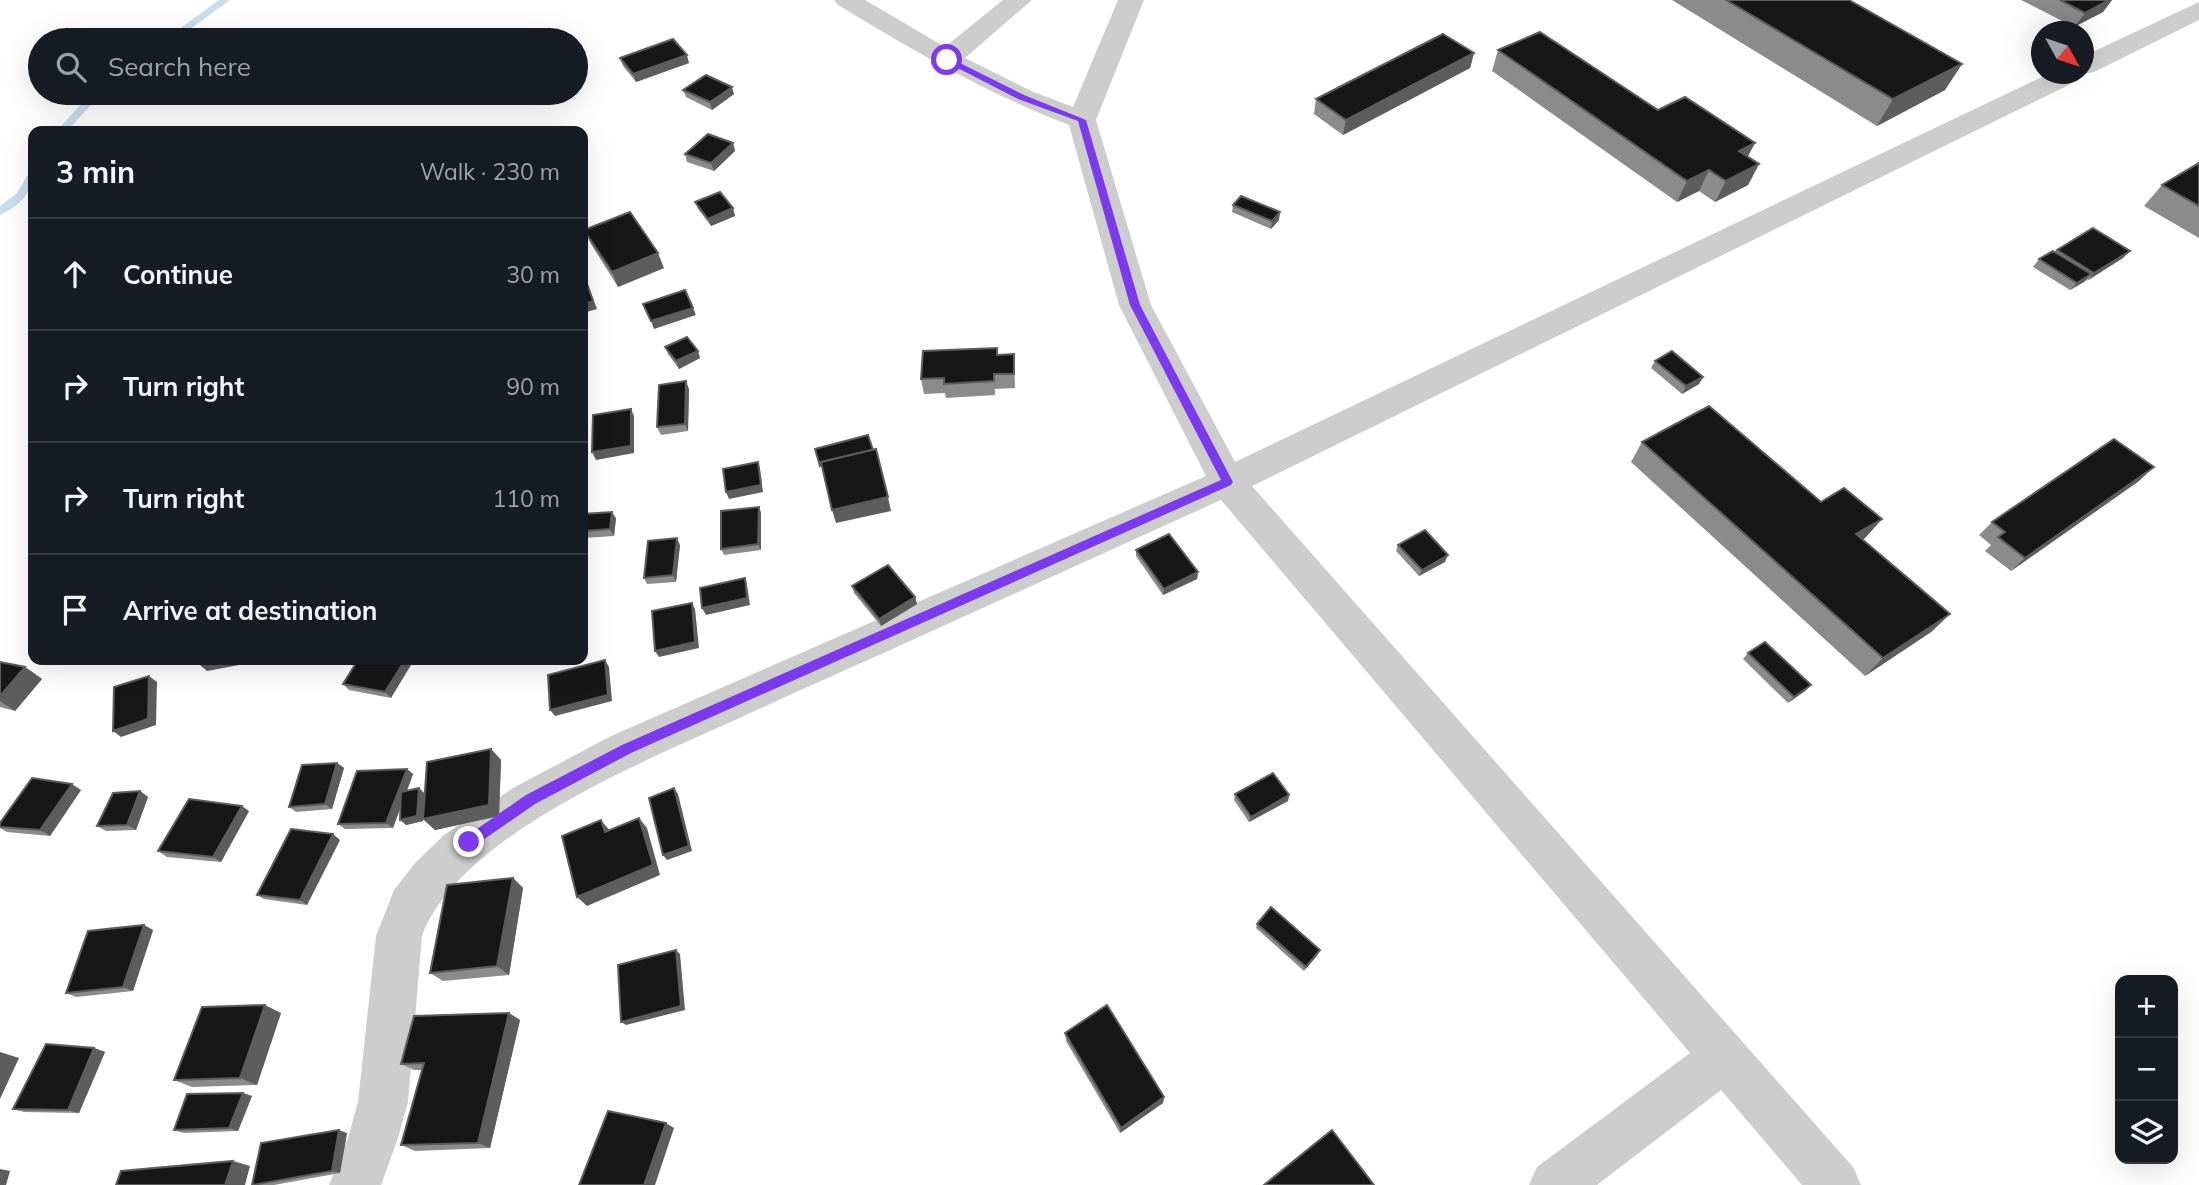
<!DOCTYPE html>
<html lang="en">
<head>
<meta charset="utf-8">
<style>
  body { margin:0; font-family:Mulish,sans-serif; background:#242831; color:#f1f3f6 }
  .controls { position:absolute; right:21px; bottom:21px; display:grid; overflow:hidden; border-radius:14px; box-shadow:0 7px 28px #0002 }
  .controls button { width:63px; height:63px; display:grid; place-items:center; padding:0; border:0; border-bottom:2px solid #363941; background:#171b24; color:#f1f3f6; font:35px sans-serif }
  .compass { position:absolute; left:2031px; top:21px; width:63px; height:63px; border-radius:50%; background:#171b24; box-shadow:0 7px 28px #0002; rotate:130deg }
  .stop { position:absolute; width:21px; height:21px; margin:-16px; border:5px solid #7c3aed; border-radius:50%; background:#fff }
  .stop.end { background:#7c3aed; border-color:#fff; box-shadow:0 2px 7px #0008 }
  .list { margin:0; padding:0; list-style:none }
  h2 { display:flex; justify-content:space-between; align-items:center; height:91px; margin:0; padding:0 28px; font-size:30px }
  h2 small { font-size:23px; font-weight:400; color:#9ea1a6 }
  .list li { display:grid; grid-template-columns:46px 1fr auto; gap:21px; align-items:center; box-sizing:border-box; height:112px; padding:0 28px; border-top:2px solid #363941 }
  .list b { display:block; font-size:26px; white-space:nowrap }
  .list em { font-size:23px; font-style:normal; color:#9ea1a6 }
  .icon { flex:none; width:38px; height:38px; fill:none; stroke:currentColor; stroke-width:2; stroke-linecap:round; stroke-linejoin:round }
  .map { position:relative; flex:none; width:2199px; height:1185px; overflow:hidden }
  .search { position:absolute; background:#171b24; box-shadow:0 7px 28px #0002; left:28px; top:28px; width:560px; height:77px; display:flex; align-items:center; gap:18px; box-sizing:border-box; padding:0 24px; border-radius:38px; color:#9ea1a6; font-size:26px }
  .panel { position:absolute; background:#171b24; box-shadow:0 7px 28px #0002; left:28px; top:126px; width:560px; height:539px; border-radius:14px }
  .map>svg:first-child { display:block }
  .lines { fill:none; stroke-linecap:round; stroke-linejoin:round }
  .stream { fill:#cadded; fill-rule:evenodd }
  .minor { fill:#cdcdcd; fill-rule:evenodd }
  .wall { fill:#8b8b8b }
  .shaded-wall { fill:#5d5d5d }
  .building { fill:#171717; stroke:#5d5d5d; stroke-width:2 }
  .route { fill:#7c3aed }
</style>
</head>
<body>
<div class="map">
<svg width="2199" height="1185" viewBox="0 0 2199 1185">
  <rect width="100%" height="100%" fill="#fff"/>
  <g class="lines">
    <g class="stream">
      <polygon points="219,0 230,0 175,40 164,40"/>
      <polygon points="92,93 102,93 67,131 56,131"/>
      <path d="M 33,172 C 34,192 18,207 0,215 L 0,206 L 17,193 L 29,173 Z"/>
    </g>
    <path class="minor" d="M 834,0 L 865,0 L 945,47 L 1003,0 L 1032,0 L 965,58 L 1031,91 L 1073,107 L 1118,0 L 1144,0 L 1096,120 L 1151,305 L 1235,462 L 2048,74 L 2084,74 L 2084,56 L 2199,2 L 2199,20 L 2094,72 L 2083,74 L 2079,80 L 1252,486 L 1853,1167 L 1861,1185 L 1802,1185 L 1721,1090 L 1597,1185 L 1529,1185 L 1537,1167 L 1690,1053 L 1221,500 C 1110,550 999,601 888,651 C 836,674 785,697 733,721 C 642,762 458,837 422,936 L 408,1102 L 398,1138 L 381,1185 L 329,1185 L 348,1138 L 358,1102 L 376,936 L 394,890 L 416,862 L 444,835 L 513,788 L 611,736 L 1206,476 L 1119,305 L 1069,125 C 986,93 914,51 838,5 Z"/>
  </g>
  <g class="wall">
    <polygon points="1672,0 1849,0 1962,64 1945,90 1877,126"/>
    <polygon points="2021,0 2112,0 2103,12 2074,27"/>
    <polygon points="1498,50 1658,110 1748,157 1759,164 1748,185 1715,202 1699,191 1677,202 1492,71"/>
    <polygon points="1474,53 1470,68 1343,135 1314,114 1316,99"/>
    <polygon points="620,58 689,63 636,82 623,66"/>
    <polygon points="683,90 734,94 712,110 686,97"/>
    <polygon points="733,143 735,151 714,171 687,162 685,154"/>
    <polygon points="2199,163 2199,238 2144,206 2162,185"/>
    <polygon points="695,202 733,208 735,216 711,226 698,209"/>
    <polygon points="1233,205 1279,220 1271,229 1232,212"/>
    <polygon points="584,230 664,268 618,287 591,244"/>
    <polygon points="2057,250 2123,258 2070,290 2033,267 2039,259 2055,252"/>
    <polygon points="665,347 698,351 700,358 679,369 668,354"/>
    <polygon points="997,348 998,355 1014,354 1015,388 995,389 995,395 946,398 945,393 924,394 921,379"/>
    <polygon points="1655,361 1703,377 1699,384 1682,394 1651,368"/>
    <polygon points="689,389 688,431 661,435 657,427"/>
    <polygon points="1642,442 1821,502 1882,519 1865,538 1862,540 1950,614 1931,632 1865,676 1631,462"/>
    <polygon points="2139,481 2011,571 1985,551 1991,545 1979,535 1992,522"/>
    <polygon points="759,507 761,513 761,550 724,555 721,549"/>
    <polygon points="583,514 616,518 614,536 583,538"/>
    <polygon points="680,545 676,582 647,584 644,578"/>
    <polygon points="1398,545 1445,562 1419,576 1396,551"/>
    <polygon points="1136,550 1198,572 1197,579 1163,595 1136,556"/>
    <polygon points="852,586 915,597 917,604 881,626 854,593"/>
    <polygon points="1748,653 1811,685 1805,691 1788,703 1743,659"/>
    <polygon points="358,660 391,698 349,690 343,684"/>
    <polygon points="0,662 25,667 42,679 15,711 0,707"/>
    <polygon points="491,749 501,760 499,816 435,830 423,819 423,821 406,825 400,808 393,828 345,829 338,824 407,769 413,774 407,791 419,788 425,794"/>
    <polygon points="337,763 344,768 332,809 296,812 289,807"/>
    <polygon points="81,790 50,836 7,832 0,828 0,823"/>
    <polygon points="140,791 148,797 136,830 106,831 97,826"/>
    <polygon points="1235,794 1289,795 1288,801 1249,822 1234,800"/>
    <polygon points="249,811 221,862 167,857 158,851"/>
    <polygon points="340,840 307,905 264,899 257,895"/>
    <polygon points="513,878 523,888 509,975 443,981 430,973"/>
    <polygon points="1257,924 1318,955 1304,971 1256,928"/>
    <polygon points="153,930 133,991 76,997 66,993"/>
    <polygon points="281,1013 257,1085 192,1087 174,1080"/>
    <polygon points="509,1013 520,1020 490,1148 415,1151 401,1145 422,1070 414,1070 401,1064"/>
    <polygon points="1065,1033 1164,1097 1163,1103 1120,1133 1066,1041"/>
    <polygon points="94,1048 105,1052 79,1113 24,1112 13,1109"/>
    <polygon points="243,1093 252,1096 238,1131 184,1133 174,1130"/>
    <polygon points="347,1133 340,1173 274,1185 252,1185"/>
  </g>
  <g class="shaded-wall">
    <polygon points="2109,0 2112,0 2103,12 2074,27 2085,13"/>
    <polygon points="1474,53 1470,68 1343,135 1346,120"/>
    <polygon points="687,55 689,63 636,82 633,74"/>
    <polygon points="1962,64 1945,90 1877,126 1893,99"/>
    <polygon points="732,87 734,94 712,110 710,102"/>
    <polygon points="733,143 735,151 714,171 711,163"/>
    <polygon points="1755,143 1744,164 1739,151"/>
    <polygon points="1759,164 1748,185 1715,202 1726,181"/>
    <polygon points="1709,170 1699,191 1677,202 1687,181"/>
    <polygon points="733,208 735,216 711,226 708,219"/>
    <polygon points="1280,212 1279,220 1271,229 1272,221"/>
    <polygon points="2130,251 2123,258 2087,281 2094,273"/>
    <polygon points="658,253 664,268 618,287 612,272"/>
    <polygon points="2091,274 2084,282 2070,290 2077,283"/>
    <polygon points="585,278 597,309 583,313 583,305"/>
    <polygon points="693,308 696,315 654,329 651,321"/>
    <polygon points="698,351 700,358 679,369 676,361"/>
    <polygon points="1703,377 1699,384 1682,394 1686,386"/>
    <polygon points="686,381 689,389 688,431 685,424"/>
    <polygon points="631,409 634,416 634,453 596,460 592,452"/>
    <polygon points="758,462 760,469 763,492 729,499 726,492"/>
    <polygon points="2154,467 2139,481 2011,571 2025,558"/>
    <polygon points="888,497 891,511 836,523 832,510"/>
    <polygon points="759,507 761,513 761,550 758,544"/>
    <polygon points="612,512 616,518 614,536 610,529"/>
    <polygon points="1882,519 1865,538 1840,553 1856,534"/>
    <polygon points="677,538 680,545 676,582 673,575"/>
    <polygon points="1448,555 1445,562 1419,576 1422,570"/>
    <polygon points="1198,572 1197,579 1163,595 1164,589"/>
    <polygon points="745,578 747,585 750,605 706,615 702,608"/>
    <polygon points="915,597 917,604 881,626 879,619"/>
    <polygon points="583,602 586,606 587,646 583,647"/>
    <polygon points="692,603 695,609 699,648 659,657 655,651"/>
    <polygon points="1950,614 1931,632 1865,676 1883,658"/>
    <polygon points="194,660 265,660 207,671"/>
    <polygon points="405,660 414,660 391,698 385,692"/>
    <polygon points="605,660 609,667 612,701 555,716 550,710"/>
    <polygon points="25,667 42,679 15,711 0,701 0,696"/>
    <polygon points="149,676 157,682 156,725 121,737 113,731"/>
    <polygon points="1811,685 1805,691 1788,703 1794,697"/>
    <polygon points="491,749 501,760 499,816 435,830 423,819 423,821 406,825 400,820 419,788 425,794"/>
    <polygon points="337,763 344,768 332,809 325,804"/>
    <polygon points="407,769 413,774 393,828 386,823"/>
    <polygon points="72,784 81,790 50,836 40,830"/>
    <polygon points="674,788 678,794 692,851 667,860 663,855"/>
    <polygon points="140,791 148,797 136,830 127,825"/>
    <polygon points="1289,795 1288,801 1249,822 1251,817"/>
    <polygon points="242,806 249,811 221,862 213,857"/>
    <polygon points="639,818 647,828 660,875 587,906 577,897"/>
    <polygon points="601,820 610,831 605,832"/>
    <polygon points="333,834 340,840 307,905 300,900"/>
    <polygon points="513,878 523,888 509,975 497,966"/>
    <polygon points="144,925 153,930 133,991 123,987"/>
    <polygon points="676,950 680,954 685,1010 626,1025 621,1022"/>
    <polygon points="265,1005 281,1013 257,1085 240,1078"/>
    <polygon points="509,1013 520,1020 490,1148 478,1143"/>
    <polygon points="94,1048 105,1052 79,1113 68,1110"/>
    <polygon points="0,1052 19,1058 0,1099"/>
    <polygon points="243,1093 252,1096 238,1131 229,1128"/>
    <polygon points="1164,1097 1163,1103 1120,1133 1121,1128"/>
    <polygon points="666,1123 674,1128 655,1185 644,1185"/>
    <polygon points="339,1130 347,1133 340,1173 332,1171"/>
    <polygon points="233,1161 250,1166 245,1185 225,1185"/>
    <polygon points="0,1169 10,1171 6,1185 0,1185"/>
  </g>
  <g class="building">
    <polygon points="1726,0 1849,0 1962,64 1893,99"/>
    <polygon points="2060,0 2109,0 2085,13"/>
    <polygon points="1540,32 1658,110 1685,97 1755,143 1739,151 1759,164 1726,181 1709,170 1687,181 1498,50"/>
    <polygon points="1443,34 1474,53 1346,120 1316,99"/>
    <polygon points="673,39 687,55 633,74 620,58"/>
    <polygon points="706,75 732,87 710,102 683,90"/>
    <polygon points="708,134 733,143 711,163 685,154"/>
    <polygon points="2199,163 2199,206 2162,185"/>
    <polygon points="720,192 733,208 708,219 695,202"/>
    <polygon points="1241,196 1280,212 1272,221 1233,205"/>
    <polygon points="630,212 658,253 612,272 584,230"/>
    <polygon points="2093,228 2130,251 2094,273 2057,250"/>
    <polygon points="2053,251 2091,274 2077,283 2039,259"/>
    <polygon points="585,278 593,301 583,305 583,279"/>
    <polygon points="685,290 693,308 651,321 643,304"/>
    <polygon points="687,337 698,351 676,361 665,347"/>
    <polygon points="997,348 997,355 1014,354 1014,374 994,374 994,381 944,384 944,378 921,379 923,351"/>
    <polygon points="1672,351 1703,377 1686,386 1655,361"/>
    <polygon points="686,381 685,424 657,427 659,385"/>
    <polygon points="1709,406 1821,502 1844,488 1882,519 1856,534 1950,614 1883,658 1642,442"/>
    <polygon points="631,409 631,446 592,452 593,415"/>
    <polygon points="868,435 873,450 821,462 822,465 820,466 815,449"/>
    <polygon points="2114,439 2154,467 2025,558 1998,537 2005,532 1992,522"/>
    <polygon points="876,449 888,497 832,510 821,462"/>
    <polygon points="758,462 761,485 726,492 723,469"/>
    <polygon points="759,507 758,544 721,549 721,511"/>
    <polygon points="612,512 610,529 583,531 583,514"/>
    <polygon points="1425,530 1448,555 1422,570 1398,545"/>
    <polygon points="1169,534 1198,572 1164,589 1136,550"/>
    <polygon points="677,538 673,575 644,578 648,541"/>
    <polygon points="888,565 915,597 879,619 852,586"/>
    <polygon points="745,578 747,598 702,608 700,588"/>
    <polygon points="692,603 695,642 655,651 652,611"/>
    <polygon points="1765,642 1811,685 1794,697 1748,653"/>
    <polygon points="358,660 405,660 385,692 343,684"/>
    <polygon points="605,660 608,695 550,710 548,675"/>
    <polygon points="0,662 25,667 0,696"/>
    <polygon points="149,676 148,719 113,731 114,687"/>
    <polygon points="491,749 489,805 423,819 427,762"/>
    <polygon points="337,763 325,804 289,807 302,765"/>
    <polygon points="407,769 386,823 338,824 357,771"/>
    <polygon points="1273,773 1289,795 1251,817 1235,794"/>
    <polygon points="32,778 72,784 40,830 0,827 0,823"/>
    <polygon points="419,788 417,816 400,820 401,792"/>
    <polygon points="674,788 689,846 663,855 649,798"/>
    <polygon points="140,791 127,825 97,826 113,793"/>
    <polygon points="189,799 242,806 213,857 158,851"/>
    <polygon points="639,818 653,865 577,897 562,836 601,820 605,832"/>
    <polygon points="291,829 333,834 300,900 257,895"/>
    <polygon points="513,878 497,966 430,973 447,885"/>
    <polygon points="1271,907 1320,950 1306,967 1257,924"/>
    <polygon points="144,925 123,987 66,993 88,931"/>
    <polygon points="676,950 681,1006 621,1022 618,965"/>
    <polygon points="265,1005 240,1078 174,1080 202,1007"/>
    <polygon points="1107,1005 1164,1097 1121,1128 1065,1033"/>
    <polygon points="509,1013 478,1143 401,1145 424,1063 401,1064 414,1016"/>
    <polygon points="46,1044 94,1048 68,1110 13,1109"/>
    <polygon points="243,1093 229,1128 174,1130 187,1094"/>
    <polygon points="608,1111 666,1123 644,1185 579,1185"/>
    <polygon points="339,1130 332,1171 252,1185 261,1143"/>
    <polygon points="1332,1130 1374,1185 1264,1185"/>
    <polygon points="233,1161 225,1185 116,1185 121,1171"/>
  </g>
  <polygon class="route" points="944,58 950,58 1024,95 1086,120 1140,305 1233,482 1231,485 631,753 535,804 473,847 464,847 464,838 526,795 622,745 1221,480 1130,305 1078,121 1018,99 944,61"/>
</svg>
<div class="controls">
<button>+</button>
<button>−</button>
<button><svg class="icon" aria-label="layers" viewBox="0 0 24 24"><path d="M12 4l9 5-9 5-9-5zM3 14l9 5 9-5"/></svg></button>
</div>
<svg class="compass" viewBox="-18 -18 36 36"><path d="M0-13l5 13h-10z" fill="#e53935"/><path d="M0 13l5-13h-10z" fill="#9ea1a6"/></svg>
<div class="stop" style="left:947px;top:60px"></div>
<div class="stop end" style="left:469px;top:842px"></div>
<div class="search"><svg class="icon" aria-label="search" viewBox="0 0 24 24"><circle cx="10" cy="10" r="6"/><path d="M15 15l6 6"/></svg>Search here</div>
<section class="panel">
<h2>3 min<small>Walk · 230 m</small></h2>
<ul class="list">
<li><svg class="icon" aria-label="ahead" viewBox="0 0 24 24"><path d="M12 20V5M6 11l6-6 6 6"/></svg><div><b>Continue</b></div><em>30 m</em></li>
<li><svg class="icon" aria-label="right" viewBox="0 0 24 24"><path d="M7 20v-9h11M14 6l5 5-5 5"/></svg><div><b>Turn right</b></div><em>90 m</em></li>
<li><svg class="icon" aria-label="right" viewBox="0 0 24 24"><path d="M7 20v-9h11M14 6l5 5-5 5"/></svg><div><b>Turn right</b></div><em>110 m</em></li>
<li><svg class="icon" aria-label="arrive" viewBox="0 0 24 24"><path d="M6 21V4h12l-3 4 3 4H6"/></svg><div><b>Arrive at destination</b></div></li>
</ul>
</section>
</div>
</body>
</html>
